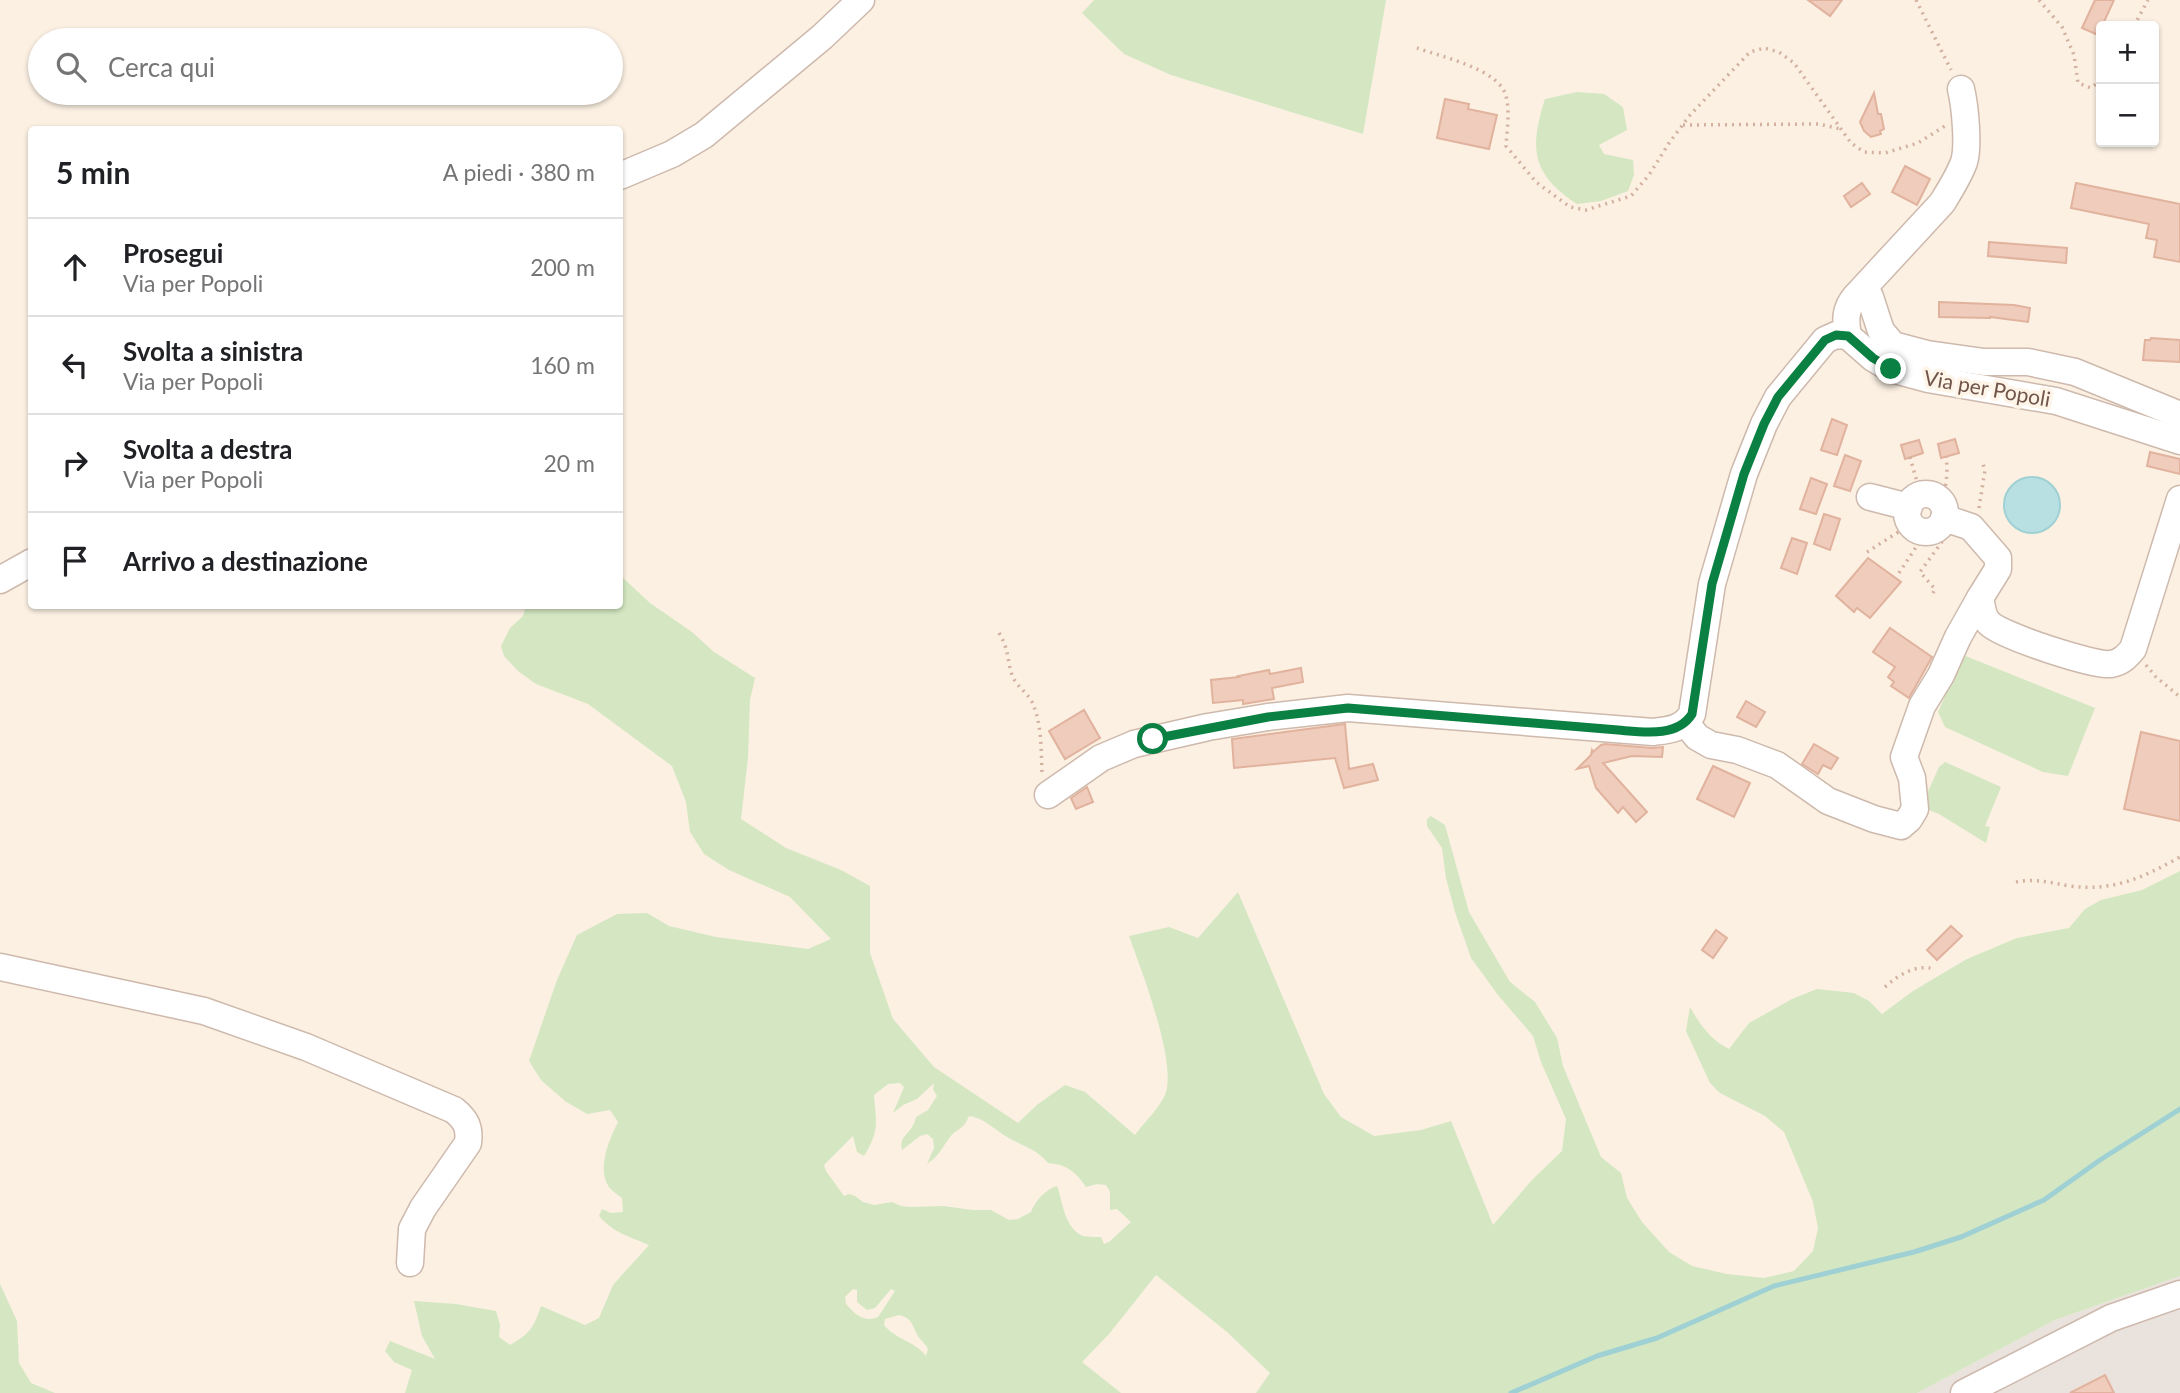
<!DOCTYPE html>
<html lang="it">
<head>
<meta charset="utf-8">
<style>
  body { margin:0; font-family:Lato,sans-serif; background:#f2f2f2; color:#202124 }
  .controls { position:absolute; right:21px; top:21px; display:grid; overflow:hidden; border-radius:7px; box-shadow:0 2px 5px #0004 }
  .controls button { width:63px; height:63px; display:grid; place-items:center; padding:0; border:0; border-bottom:2px solid #e0e0e0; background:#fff; color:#202124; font:35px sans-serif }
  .stop { position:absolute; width:21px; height:21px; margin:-16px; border:5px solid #0b8043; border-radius:50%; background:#fff }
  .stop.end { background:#0b8043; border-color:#fff; box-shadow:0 2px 7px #0008 }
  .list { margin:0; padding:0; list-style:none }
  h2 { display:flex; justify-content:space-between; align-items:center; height:91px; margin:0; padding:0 28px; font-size:30px }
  h2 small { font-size:23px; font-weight:400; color:#757577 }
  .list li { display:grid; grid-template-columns:46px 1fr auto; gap:21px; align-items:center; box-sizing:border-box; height:98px; padding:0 28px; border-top:2px solid #e0e0e0 }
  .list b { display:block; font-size:26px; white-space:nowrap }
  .list p { margin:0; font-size:23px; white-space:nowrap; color:#757577 }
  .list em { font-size:23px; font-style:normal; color:#757577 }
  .icon { flex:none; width:38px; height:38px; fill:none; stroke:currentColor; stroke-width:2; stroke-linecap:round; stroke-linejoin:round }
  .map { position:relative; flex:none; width:2180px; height:1393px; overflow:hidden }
  .search { position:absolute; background:#fff; box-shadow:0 2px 5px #0004; left:28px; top:28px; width:595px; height:77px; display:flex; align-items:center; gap:18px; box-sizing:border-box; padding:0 24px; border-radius:38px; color:#757577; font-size:26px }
  .panel { position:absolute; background:#fff; box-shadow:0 2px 5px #0004; left:28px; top:126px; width:595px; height:483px; border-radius:7px }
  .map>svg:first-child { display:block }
  .industrial { fill:#eae2dd }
  .green { fill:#d4e7c2; fill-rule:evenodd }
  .water { fill:#b8e0e3; stroke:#9fd0d4; stroke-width:2 }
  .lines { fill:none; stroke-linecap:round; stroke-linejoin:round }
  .stream { stroke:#9fd0d4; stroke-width:5 }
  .building { fill:#efccbb; stroke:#e1b29d; stroke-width:2 }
  .minor-casing { stroke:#ceb9ad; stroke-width:29 }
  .path { stroke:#d3b09f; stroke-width:3.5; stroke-dasharray:2 5; stroke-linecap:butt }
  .minor { stroke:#fff; stroke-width:26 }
  .route { stroke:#0b8043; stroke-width:9 }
  .labels { text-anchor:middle; stroke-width:7; stroke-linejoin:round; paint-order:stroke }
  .street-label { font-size:21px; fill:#71554a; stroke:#fef4e8 }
</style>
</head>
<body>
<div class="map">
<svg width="2180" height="1393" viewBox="0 0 2180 1393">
  <rect width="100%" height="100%" fill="#fbf0e2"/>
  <polygon class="industrial" points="2180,1276 2180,1393 1917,1393 2055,1320"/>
  <g class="green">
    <polygon points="1094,0 1386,0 1363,134 1171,75 1124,54 1082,13"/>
    <path d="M 1577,92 L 1604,94 L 1623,107 L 1627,130 L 1599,145 L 1604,154 L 1633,160 L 1634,175 L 1628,191 L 1601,201 L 1577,204 C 1532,174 1529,149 1545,99 Z"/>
    <path d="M 620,575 L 650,603 L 692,632 L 714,652 L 755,678 L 750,700 L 748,758 L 741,819 L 786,848 L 841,870 L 870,886 L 870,953 L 893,1019 L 934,1067 L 1018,1123 L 1038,1104 L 1065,1085 L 1085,1092 L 1135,1135 C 1143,1124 1160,1107 1165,1095 C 1178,1064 1141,969 1129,936 L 1169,927 L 1198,938 L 1238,892 L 1324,1094 L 1341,1117 L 1374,1136 L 1421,1130 L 1451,1121 L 1493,1225 L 1532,1180 L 1562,1151 L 1566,1119 L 1541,1062 L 1533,1036 L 1498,995 L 1471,958 L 1455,912 L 1446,878 L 1442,848 L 1427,826 L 1427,819 L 1431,816 L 1445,825 L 1469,912 L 1510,982 L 1535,1002 L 1557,1038 L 1563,1066 L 1601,1157 L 1621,1173 L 1627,1198 L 1642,1222 L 1669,1252 L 1692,1266 L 1727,1274 L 1764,1278 L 1794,1271 L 1813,1251 L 1818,1228 L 1813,1202 L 1784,1132 L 1765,1116 L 1720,1093 L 1710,1083 L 1686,1031 L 1690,1007 C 1700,1025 1711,1040 1729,1049 L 1749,1023 L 1792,999 L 1817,989 L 1854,993 L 1869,1001 L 1882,1014 L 1913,991 L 1967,959 L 2017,938 L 2069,928 L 2085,909 L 2101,900 L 2142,890 L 2180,871 L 2180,1276 L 2055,1320 L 1917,1393 L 1256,1393 L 1270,1373 L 1227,1332 L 1156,1275 L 1109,1334 L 1082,1362 L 1121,1393 L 405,1393 L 412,1370 L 394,1362 L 385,1351 L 390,1341 L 435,1359 L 422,1336 L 414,1301 L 456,1304 L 496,1311 L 500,1325 L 499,1337 L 510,1345 C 530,1334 534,1327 541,1306 L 585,1325 L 599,1318 L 613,1285 L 649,1245 C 629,1236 615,1234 599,1216 L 602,1209 L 611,1213 L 623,1212 L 622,1198 C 618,1195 612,1191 609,1187 C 596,1169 610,1138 618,1122 L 610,1110 L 587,1114 L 565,1101 L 541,1080 L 529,1061 L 557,980 L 577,935 L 617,914 L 647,913 L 669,926 L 716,937 L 808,949 L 831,939 L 790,897 L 729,870 L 704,854 L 690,832 L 686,802 L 672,766 L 588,704 L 536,684 L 518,671 L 504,656 L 501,646 L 510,628 L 523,616 L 526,606 L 620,606 ZM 900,1083 L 904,1087 L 893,1113 L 903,1105 L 917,1099 L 934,1083 L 933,1089 L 937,1096 L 928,1110 L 916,1117 C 915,1121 914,1124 912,1127 C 907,1136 899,1137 902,1150 L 920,1136 L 927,1134 L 933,1139 L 934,1148 L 927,1164 C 940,1155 941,1149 950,1137 C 957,1128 963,1131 969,1116 C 985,1118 996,1131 1009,1138 C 1023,1146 1038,1150 1048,1163 C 1066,1164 1076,1172 1086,1187 L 1097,1184 L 1106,1185 L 1110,1192 L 1110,1210 L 1117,1209 L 1131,1222 L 1109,1242 L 1104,1244 L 1101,1237 C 1096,1237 1088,1237 1083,1236 C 1064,1228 1063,1202 1057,1186 C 1046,1189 1035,1201 1031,1212 L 1018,1219 L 1009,1220 L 991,1210 L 973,1210 L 943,1206 L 910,1207 L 901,1206 L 892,1202 L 874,1205 L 863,1202 L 855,1196 L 849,1194 L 844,1196 L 826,1171 L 824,1165 L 853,1136 L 857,1152 L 864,1156 C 880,1130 876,1123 874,1095 L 888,1084 ZM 853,1289 L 857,1290 L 857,1302 L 867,1310 L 875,1308 L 891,1289 L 895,1291 L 878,1317 C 864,1323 855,1314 846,1304 L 845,1297 ZM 899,1315 C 914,1318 912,1328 920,1339 C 923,1342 926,1345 928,1349 L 926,1356 C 915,1341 896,1340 884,1325 L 885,1319 Z"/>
    <polygon points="1963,655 2095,708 2068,776 2043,772 1945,727 1938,712"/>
    <polygon points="1945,762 2001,787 1985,826 1990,827 1986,843 1939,814 1921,807 1939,767"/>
    <polygon points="0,1284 17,1321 19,1363 31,1383 55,1393 0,1393"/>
  </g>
  <circle class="water" cx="2032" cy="505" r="28"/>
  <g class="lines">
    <polyline class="stream" points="1511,1393 1597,1356 1657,1338 1774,1286 1914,1252 1961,1237 2044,1200 2100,1160 2180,1109"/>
  </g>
  <g class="building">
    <polygon points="1808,0 1842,0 1830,16"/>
    <polygon points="2095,0 2114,0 2098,35 2082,28"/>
    <polygon points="1874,93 1878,114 1881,114 1884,129 1880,131 1881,134 1871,137 1864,131 1860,122"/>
    <polygon points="1445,99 1469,104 1468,109 1497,115 1489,149 1437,138"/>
    <polygon points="1905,166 1930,179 1917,205 1892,192"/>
    <polygon points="1862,183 1870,194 1851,207 1844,196"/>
    <polygon points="2076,183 2180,204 2180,262 2154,257 2157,240 2146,238 2149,224 2071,208"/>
    <polygon points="1989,242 2067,248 2066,263 1988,256"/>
    <polygon points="1939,302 2014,305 2030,308 2028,322 1990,317 1990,318 1939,317"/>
    <polygon points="2151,338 2180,340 2180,362 2143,360 2145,340 2150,340"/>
    <polygon points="1832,419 1847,425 1837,455 1821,450"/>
    <polygon points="1955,439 1959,453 1941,458 1938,444"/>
    <polygon points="1919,440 1923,453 1905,459 1901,445"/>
    <polygon points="2150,452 2180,459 2180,474 2147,466"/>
    <polygon points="1845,455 1861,461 1850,491 1834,486"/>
    <polygon points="1811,478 1827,484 1816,514 1800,509"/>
    <polygon points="1824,514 1840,519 1830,550 1814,544"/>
    <polygon points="1792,538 1807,543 1797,574 1781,568"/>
    <polygon points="1868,558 1901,582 1870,618 1857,608 1854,612 1836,596"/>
    <polygon points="1890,628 1932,657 1909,698 1891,686 1894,682 1888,677 1895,667 1873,652"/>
    <polygon points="1301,668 1303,682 1272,688 1274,699 1243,704 1243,700 1213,703 1211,680 1239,677 1238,676 1269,670 1270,674"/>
    <polygon points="1746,701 1765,712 1756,727 1737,717"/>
    <polygon points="1084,710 1100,738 1065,759 1049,731"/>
    <polygon points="1345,724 1349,769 1373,764 1378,780 1344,788 1335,758 1234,768 1232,739"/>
    <polygon points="2141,732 2180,741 2180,821 2124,809"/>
    <polygon points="1605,744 1652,748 1663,747 1662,757 1632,756 1603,763 1647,812 1636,822 1623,807 1618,813 1596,788 1589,766 1577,769 1591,755 1592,750 1593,752 1601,745"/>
    <polygon points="1814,744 1838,758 1831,769 1823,765 1818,774 1802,764"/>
    <polygon points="1713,766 1750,783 1734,817 1697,799"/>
    <polygon points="1087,787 1093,802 1076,809 1071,798"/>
    <polygon points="1951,926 1962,936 1937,960 1927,950"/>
    <polygon points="1716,930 1727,938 1713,958 1702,950"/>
    <polygon points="2105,1375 2114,1393 2070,1393"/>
  </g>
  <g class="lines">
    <g class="minor-casing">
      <g id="minor">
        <polyline points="620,176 672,154 704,135 822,37 861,0"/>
        <path d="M 1856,296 L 1942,203 C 1950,190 1959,176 1964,162 C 1969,146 1965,106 1961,89"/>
        <path d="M 1848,336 C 1845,320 1845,308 1856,296 L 1870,297 L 1881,331 L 1893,345 L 1927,354 L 1984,362 L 2028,362 L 2075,372 L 2180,415"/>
        <circle cx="1926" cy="513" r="19"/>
        <polyline points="1870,497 1909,507"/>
        <path d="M 1944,518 L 1971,527 L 1998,558 L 1998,569 L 1980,598 C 1982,606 1983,618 1989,623 C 2001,636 2094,666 2111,664 C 2122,662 2127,656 2133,649 L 2180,499"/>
        <polyline points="0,580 32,562"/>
        <polyline points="1686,723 1697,737 1711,745 1737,750 1777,765 1828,801 1874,819 1901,826 1909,819 1915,809 1912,778 1904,757 1922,706 1941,675 1958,637 1980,598"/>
        <path d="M 1048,795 L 1101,758 L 1134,744 L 1208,727 L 1268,717 L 1348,708 L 1653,732 C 1669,730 1683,729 1692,714 L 1712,584 L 1744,474 L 1764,424 L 1778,397 L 1825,340 L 1836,335 L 1848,336 L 1873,358 L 1891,369 L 1928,379 L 2056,401 L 2180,441"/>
        <path d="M 0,967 L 204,1011 L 306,1047 L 454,1110 C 466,1120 470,1127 468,1143 L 423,1208 L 412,1229 L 410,1263"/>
        <polyline points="1964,1393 2111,1318 2180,1294"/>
      </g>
    </g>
    <g class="path">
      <polyline points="1916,0 1951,70"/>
      <polyline points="2039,0 2062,27 2074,55 2078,83 2091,88 2101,80"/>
      <polyline points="2134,26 2148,0"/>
      <path d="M 1417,48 C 1442,57 1499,69 1506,96 C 1510,112 1507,130 1506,146 L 1536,182 L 1570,207 L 1586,210 L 1631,196 L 1649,175 L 1669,143 L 1690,115 L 1750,52 L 1764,48 L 1779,52 L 1794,63 L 1851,143 L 1864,152 L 1885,153 L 1918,143 L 1945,126"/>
      <polyline points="1683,125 1819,124 1840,129"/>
      <polyline points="1910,457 1919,489"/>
      <path d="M 1941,499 C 1947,488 1948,468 1946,457"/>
      <polyline points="1979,508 1985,470 1983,464"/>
      <polyline points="1867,552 1903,529"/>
      <polyline points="1899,573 1926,532"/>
      <polyline points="1933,593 1935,589 1920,572 1944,539"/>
      <path d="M 999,633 C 1009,649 1007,660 1012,675 C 1016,686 1026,691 1032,702 C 1042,723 1041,750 1042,773"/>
      <polyline points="2146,665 2156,677 2180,697"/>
      <path d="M 2016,882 C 2036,878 2051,883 2070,886 C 2113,892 2144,877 2180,857"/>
      <path d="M 1885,987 C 1900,974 1915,964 1935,969"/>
    </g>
    <use href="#minor" class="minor"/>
  </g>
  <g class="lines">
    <path class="route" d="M 1153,739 L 1268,717 L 1348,708 L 1618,730 C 1642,732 1677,738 1692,714 L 1712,584 L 1744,474 L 1764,424 L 1778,397 L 1825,340 L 1836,335 L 1848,336 L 1873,358 L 1891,369"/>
  </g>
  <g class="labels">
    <g class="street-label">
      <text transform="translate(1987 389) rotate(10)" y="7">Via per Popoli</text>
    </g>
  </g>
</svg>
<div class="controls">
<button>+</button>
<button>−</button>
</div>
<div class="stop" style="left:1153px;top:739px"></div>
<div class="stop end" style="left:1891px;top:369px"></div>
<div class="search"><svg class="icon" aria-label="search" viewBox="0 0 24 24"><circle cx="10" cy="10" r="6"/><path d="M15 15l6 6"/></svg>Cerca qui</div>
<section class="panel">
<h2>5 min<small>A piedi · 380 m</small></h2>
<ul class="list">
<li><svg class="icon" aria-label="ahead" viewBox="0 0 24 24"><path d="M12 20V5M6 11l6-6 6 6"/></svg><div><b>Prosegui</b><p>Via per Popoli</p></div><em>200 m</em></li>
<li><svg class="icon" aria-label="left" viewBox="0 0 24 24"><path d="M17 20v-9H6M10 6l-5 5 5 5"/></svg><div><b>Svolta a sinistra</b><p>Via per Popoli</p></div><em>160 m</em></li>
<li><svg class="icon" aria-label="right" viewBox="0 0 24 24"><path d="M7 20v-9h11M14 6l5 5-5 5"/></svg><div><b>Svolta a destra</b><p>Via per Popoli</p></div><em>20 m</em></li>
<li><svg class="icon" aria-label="arrive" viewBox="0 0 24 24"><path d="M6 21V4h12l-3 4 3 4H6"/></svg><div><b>Arrivo a destinazione</b></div></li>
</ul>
</section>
</div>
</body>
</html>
